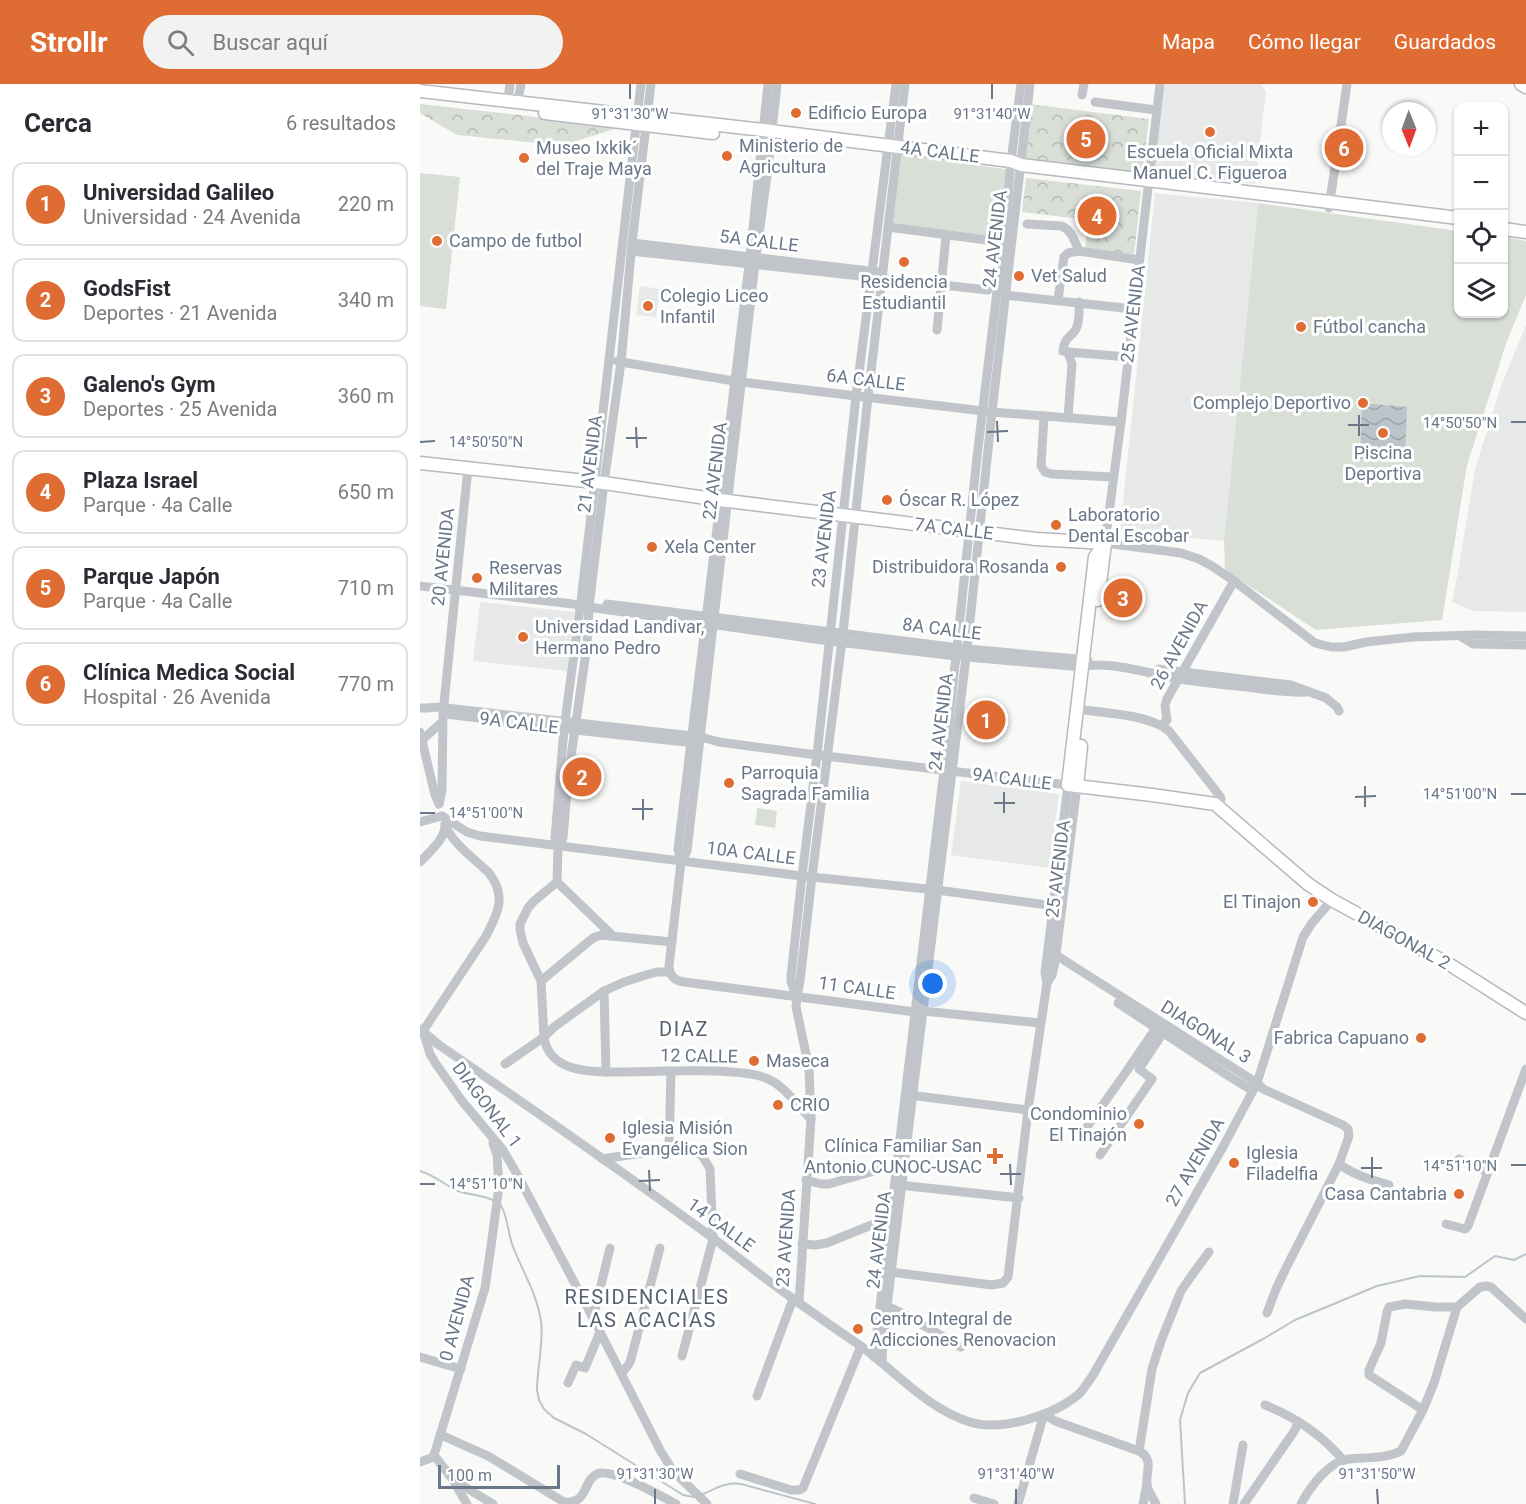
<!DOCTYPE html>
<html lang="es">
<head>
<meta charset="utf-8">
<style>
  body { margin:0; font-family:Roboto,sans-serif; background:#f2f2f3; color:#2b2b33 }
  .controls { position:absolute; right:18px; top:18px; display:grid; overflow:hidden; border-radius:12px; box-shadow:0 2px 4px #0004 }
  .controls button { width:54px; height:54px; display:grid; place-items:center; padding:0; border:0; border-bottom:2px solid #e1e1e2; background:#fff; color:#2b2b33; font:30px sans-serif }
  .compass { position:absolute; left:962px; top:18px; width:54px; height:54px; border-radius:50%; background:#fff; box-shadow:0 2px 4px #0004; rotate:179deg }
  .scale { position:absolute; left:18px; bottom:15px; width:122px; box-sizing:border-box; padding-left:6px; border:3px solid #6a7788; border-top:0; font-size:16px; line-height:21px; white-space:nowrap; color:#6a7788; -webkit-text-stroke:4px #fff; paint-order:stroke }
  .you { position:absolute; left:513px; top:900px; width:21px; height:21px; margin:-15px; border:4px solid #fff; border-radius:50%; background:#1a73e8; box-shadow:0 0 0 9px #1a73e833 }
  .badge { display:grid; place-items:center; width:39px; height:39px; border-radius:50%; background:#df6c32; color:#fff; font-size:20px; font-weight:700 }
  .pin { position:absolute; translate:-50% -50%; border:3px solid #fff; box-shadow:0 2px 6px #0006 }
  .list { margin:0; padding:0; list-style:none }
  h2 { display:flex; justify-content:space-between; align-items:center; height:78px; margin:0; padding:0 24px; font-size:26px }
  h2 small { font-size:20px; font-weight:400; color:#7c7c81 }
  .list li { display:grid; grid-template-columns:39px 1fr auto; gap:18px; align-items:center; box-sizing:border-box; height:84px; margin:0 12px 12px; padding:0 12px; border:2px solid #e1e1e2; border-radius:12px }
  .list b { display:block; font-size:22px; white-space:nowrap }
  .list p { margin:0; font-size:20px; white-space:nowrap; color:#7c7c81 }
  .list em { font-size:20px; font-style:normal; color:#7c7c81 }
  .icon { flex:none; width:33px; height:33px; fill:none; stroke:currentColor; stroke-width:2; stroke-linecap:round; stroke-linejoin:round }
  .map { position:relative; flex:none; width:1106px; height:1420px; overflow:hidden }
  header { display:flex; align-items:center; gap:36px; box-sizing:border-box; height:84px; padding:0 30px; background:#df6c32; color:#fff }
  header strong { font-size:28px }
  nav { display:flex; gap:33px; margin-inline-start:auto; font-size:21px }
  .search { width:420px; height:54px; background:#f2f2f3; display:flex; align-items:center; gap:15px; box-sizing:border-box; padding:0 21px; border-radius:33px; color:#7c7c81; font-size:22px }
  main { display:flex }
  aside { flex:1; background:#fff }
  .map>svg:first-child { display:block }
  .built { fill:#e7e9e9 }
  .green { fill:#d9ded7 }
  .forest { fill:url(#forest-crowns) }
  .water { fill:url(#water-waves) }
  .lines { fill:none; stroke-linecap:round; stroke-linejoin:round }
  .stream { stroke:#bbc4ca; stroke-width:2 }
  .major-casing { stroke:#b5b9be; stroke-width:15 }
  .minor { stroke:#c1c5ca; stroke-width:9 }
  .major { stroke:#fff; stroke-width:12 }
  .ticks { fill:none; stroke:#6a7788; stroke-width:2 }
  .poi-dot { fill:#df6c32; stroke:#fff; stroke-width:2 }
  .labels { text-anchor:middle; stroke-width:6; stroke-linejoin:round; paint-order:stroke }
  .poi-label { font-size:18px; fill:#6a7788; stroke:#fff; text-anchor:start }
  .street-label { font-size:18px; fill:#6a7788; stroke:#fff }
  .neighbourhood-label { font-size:20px; letter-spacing:1.5px; fill:#57616d; stroke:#fff }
  .ticks-label { font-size:15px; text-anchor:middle; fill:#6a7788; stroke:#fff; stroke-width:6; stroke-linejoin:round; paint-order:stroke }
</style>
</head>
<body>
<header>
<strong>Strollr</strong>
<div class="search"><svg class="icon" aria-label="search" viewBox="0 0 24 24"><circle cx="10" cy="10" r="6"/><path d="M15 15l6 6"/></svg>Buscar aquí</div>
<nav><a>Mapa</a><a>Cómo llegar</a><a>Guardados</a></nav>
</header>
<main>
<aside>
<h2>Cerca<small>6 resultados</small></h2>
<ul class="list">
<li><span class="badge">1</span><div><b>Universidad Galileo</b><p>Universidad · 24 Avenida</p></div><em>220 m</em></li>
<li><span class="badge">2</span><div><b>GodsFist</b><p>Deportes · 21 Avenida</p></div><em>340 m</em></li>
<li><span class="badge">3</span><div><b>Galeno's Gym</b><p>Deportes · 25 Avenida</p></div><em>360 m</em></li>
<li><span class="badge">4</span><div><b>Plaza Israel</b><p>Parque · 4a Calle</p></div><em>650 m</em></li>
<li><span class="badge">5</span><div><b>Parque Japón</b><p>Parque · 4a Calle</p></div><em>710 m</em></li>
<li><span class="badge">6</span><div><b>Clínica Medica Social</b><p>Hospital · 26 Avenida</p></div><em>770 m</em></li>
</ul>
</aside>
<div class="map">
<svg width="1106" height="1420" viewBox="0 0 1106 1420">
  <defs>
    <pattern id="forest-crowns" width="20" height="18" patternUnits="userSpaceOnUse" patternTransform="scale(1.5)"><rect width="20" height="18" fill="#d9ded7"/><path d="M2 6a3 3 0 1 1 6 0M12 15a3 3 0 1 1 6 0" fill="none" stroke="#b4b9b4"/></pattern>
    <pattern id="water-waves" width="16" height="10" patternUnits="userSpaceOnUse" patternTransform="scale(1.5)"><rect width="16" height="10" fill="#bbc4ca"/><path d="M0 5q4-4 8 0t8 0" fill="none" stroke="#9ca4aa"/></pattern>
  </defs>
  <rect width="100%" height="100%" fill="#f9faf8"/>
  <g class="built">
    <polygon points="745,0 841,0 846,8 835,100 734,88"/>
    <polygon points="735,109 838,119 804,457 700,447"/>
    <polygon points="220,202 249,206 248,214 239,213 236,233 216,231"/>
    <polygon points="1106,241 1106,528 1053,527 1032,518 1038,488 1055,385 1081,302"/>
    <polygon points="60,518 154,528 147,587 53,577"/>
    <polygon points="541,697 639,710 629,784 531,771"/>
  </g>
  <g class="green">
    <polygon points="477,69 590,86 583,157 468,142"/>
    <polygon points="0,89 40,93 26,225 0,222"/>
    <polygon points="838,119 1038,147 1038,230 1084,230 1084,153 1106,157 1106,211 1087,257 1047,381 1022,536 896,546 805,486 804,457"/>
    <polygon points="337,724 357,727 355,744 335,741"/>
  </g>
  <g class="forest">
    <polygon points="0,20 108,32 198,44 153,58 137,61 37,51 0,29"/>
    <polygon points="610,20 729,35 723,83 720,89 603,74"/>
    <polygon points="606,94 721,107 714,172 665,166 668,136 602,128"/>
  </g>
  <polygon class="water" points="942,319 987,323 985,376 940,375"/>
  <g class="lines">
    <g class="stream">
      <path d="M 0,1087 C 14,1091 25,1101 38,1107 C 50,1111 63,1111 75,1117"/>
      <path d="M 80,1120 C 87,1129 88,1148 92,1160 C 101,1185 117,1209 121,1237 C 124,1256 117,1285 117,1306 L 119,1316 L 124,1325 L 134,1334 L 166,1350 L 263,1411 L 274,1413"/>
      <path d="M 283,1410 C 297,1404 305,1398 321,1400 L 395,1420"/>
      <polyline points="765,1420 760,1336 768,1309 780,1289 843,1255 875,1236 957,1202 1000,1192 1045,1193 1075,1172 1094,1176 1106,1170"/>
    </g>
    <g class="major-casing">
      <g id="major">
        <polyline points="1101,0 1106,3"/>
        <polyline points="0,7 343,46 591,77 601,81 877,114 1038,134"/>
        <polyline points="125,29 293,49"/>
        <polyline points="1084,145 1106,148"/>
        <polyline points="0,379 184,399 300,416 616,455 685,459"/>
        <polyline points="685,459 675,473 648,701 732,711 795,720 888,800 912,816 1032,882 1106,929"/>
        <polyline points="678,516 685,459"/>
        <polyline points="657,702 661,662"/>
      </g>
    </g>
    <g class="minor">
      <path d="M 348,0 L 330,173 L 258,765 L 261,778 L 249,882 C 249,892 255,897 264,898 L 495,928 L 503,927 L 620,939"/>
      <polyline points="740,0 701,338 685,459 761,469 779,475 792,482 814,497 895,559 911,563 924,563 946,558 993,553 1053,551 1106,552"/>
      <polyline points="662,11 664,0"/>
      <polyline points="88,16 90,0"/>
      <polyline points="98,17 101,0"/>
      <polyline points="675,18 736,26"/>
      <polyline points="909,124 927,0"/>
      <path d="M 607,140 L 641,142 C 652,146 654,156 659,167 L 648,169 L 644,173 L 638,216"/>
      <polyline points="468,143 589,159"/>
      <polyline points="212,159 458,188"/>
      <polyline points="211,167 568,206"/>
      <polyline points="659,167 719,176"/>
      <polyline points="585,211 713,225"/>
      <polyline points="517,246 526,151"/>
      <path d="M 648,268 L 643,267 C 644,253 651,254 656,245 C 660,238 659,226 659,218"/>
      <polyline points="197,277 201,278 314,297 436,312 572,328 701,338"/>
      <polyline points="624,332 621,382 625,388 632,390 693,393"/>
      <polyline points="648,334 652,280 648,268 708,273"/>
      <path d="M 0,502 L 153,520 L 161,522 L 409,557 L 536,572 L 663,583 C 685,576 734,590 758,595 C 781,598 804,601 827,603 C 847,606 866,609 887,608"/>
      <polyline points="187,520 547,565 668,576"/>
      <polyline points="1040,552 1053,560 1106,561"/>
      <polyline points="739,585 871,601 906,614 917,623 919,627"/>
      <polyline points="0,624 7,624 18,623 281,653 299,658 397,671 648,701 625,889 627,899 608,1026 588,1193 583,1199 572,1201 471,1188"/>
      <path d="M 665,626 C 690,630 730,631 749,647 L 799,711 L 801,714 L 799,723"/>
      <polyline points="26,630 155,646 275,659"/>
      <polyline points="742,641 747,636 745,622 747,615 814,497"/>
      <polyline points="0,648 15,711 19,720"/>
      <polyline points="0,658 22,638"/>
      <polyline points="19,720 22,707 23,629 48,384"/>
      <polyline points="22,732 47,748 60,752 382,792 517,806 642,823"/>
      <polyline points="0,738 22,732"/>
      <path d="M 25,740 C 32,760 54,774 69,789 C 87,812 78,829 66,852 L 3,947 L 10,970 L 16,980 L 42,1017 L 83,1066 L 98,1092 L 173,1234 L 240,1366 L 253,1387 L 287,1420"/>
      <polyline points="138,763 143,754 148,694 167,561 169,523 184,399 201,278 212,159 231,0"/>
      <path d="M 0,778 C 9,768 25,756 25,741"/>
      <polyline points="261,778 267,767 335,180 347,92 357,0"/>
      <polyline points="137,798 138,763 135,754 144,645 161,517 221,0"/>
      <path d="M 137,798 L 114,817 L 108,824 L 100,840 L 100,846 L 103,859 L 121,897 L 124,953 C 126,968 136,978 150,983 C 169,989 190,988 210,988 C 239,987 268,986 297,987 C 312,988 329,988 343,993 C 363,999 377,1021 391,1035"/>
      <polyline points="137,798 192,851"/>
      <polyline points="628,870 636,871 837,999 843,1005 923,1041 928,1045 929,1052 919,1080 866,1184 856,1205 847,1229"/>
      <polyline points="121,897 173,854 181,851 252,858"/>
      <polyline points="627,899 632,891 635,878 657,702"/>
      <polyline points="184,907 186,988"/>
      <polyline points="377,913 371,898 371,892 382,792 397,671 436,312 476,0"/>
      <polyline points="698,919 807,991 833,1007"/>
      <path d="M 0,945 L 19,961 C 111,1024 203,1088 293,1154 C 319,1174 345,1195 372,1214 C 393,1229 414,1244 435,1258 C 473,1284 505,1324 550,1338 C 582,1348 635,1331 660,1309 C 665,1303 669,1297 673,1291 L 804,1061 L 837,999 L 883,853 L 892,839 L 912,816"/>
      <polyline points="85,980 124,953 134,943 184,907 204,898 226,891 237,888 250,888"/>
      <polyline points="489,1011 608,1026"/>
      <polyline points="665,1046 706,988 736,944"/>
      <polyline points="249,1065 251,987"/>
      <polyline points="680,1071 732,995 719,985 743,949"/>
      <polyline points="182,1075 249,1065 271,1065 276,1067 283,1073 290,1085 293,1155 262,1272"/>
      <polyline points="1039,1075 1067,1088"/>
      <path d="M 919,1080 C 934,1091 951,1096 969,1101"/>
      <polyline points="386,1096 401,1100 409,1100 468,1083 483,1082"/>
      <polyline points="479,1101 599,1114"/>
      <polyline points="1026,1140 1045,1145 1048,1142 1106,985"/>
      <polyline points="382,1160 395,1161 407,1159 471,1133"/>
      <polyline points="379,1219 391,1035 389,984 376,923 377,913 380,897 392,793 423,549 448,313 485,0"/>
      <polyline points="467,1222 482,1229 541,1263"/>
      <polyline points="173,1234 190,1164"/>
      <polyline points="0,1273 41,1285"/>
      <polyline points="454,1273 524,686 557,373 577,207 584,158 591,77 601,0"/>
      <polyline points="462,1279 463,1255 547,565 572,328 610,0"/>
      <polyline points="202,1289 209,1280 211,1275 240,1164"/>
      <polyline points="148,1299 156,1281 165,1284 180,1248"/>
      <polyline points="337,1312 373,1215"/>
      <path d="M 845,1321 C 875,1333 903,1352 923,1376"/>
      <polyline points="1003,1326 949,1291 949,1286 961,1259 967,1228 969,1223 985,1220 1016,1223 1037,1223"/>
      <path d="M 624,1330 L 635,1337 L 719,1367 C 735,1376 725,1388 727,1402 C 729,1409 733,1414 736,1420"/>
      <path d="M 21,1351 L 68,1372 L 144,1418 C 169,1420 162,1397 177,1390 C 190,1383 243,1413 256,1420"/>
      <polyline points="719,1367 732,1285 741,1257 761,1207 772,1191 789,1168"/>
      <polyline points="0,1378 11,1374 14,1371"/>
      <polyline points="320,1390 371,1406 379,1406 383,1404 441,1262"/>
      <polyline points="35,1397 73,1420"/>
      <polyline points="554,1414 574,1420"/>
      <polyline points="47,1420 33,1396 14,1371 65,1204 73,1148 79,1102 77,1071 73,1059"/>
      <polyline points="598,1420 624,1330"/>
      <polyline points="723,1420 727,1400"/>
      <polyline points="813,1420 823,1361"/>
      <polyline points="824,1420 875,1346 878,1338"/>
      <path d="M 881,1420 C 890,1403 909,1377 929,1375 C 946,1373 965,1375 981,1367 L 1003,1326 L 1014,1299 L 1037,1223 L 1060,1203 L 1066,1202 L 1071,1203 L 1106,1235"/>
    </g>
    <use href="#major" class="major"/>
  </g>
  <path class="ticks" d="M 210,0 L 210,15M 572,0 L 572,15M 939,331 L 939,352M 577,337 L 578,358M 1091,338 L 1106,338M 928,341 L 949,341M 216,343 L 217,364M 567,348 L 588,347M 206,354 L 227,354M 0,358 L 15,357M 945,702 L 945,723M 584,708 L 584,729M 1091,710 L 1106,710M 935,713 L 956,712M 223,715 L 223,736M 574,719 L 595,719M 212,725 L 233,725M 0,729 L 15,729M 952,1073 L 952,1094M 590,1080 L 591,1101M 1091,1081 L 1106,1081M 941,1084 L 962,1084M 229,1086 L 230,1107M 580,1090 L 601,1090M 219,1097 L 240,1096M 0,1100 L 15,1100M 235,1405 L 235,1420M 596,1405 L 596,1420M 957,1405 L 958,1420"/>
  <g class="poi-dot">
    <circle cx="376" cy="29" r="6"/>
    <circle cx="790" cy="48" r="6"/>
    <circle cx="307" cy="72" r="6"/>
    <circle cx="104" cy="74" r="6"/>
    <circle cx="17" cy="157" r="6"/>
    <circle cx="484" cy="178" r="6"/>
    <circle cx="599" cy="192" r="6"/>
    <circle cx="228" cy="222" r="6"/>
    <circle cx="881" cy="243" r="6"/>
    <circle cx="943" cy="319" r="6"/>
    <circle cx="963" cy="349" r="6"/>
    <circle cx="467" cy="416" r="6"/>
    <circle cx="636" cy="441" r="6"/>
    <circle cx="232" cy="463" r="6"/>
    <circle cx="641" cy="483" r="6"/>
    <circle cx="57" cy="494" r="6"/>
    <circle cx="103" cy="553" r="6"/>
    <circle cx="309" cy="699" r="6"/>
    <circle cx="893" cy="818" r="6"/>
    <circle cx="1001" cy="954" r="6"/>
    <circle cx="334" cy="977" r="6"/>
    <circle cx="358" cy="1021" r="6"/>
    <circle cx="719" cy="1040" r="6"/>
    <circle cx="190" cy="1054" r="6"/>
    <path d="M572 1063h6v6h6v6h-6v6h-6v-6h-6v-6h6z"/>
    <circle cx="814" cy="1079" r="6"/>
    <circle cx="1039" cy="1110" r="6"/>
    <circle cx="438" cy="1245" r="6"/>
  </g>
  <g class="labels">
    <g class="poi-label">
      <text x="388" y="35">Edificio Europa</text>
      <text x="319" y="68">Ministerio de<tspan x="319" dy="21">Agricultura</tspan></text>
      <text x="116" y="70">Museo Ixkik´<tspan x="116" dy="21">del Traje Maya</tspan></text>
      <text x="790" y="74" text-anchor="middle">Escuela Oficial Mixta<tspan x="790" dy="21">Manuel C. Figueroa</tspan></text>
      <text x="29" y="163">Campo de futbol</text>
      <text x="611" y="198">Vet Salud</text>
      <text x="484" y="204" text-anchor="middle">Residencia<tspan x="484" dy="21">Estudiantil</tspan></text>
      <text x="240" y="218">Colegio Liceo<tspan x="240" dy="21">Infantil</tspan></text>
      <text x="893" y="249">Fútbol cancha</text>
      <text x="931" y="325" text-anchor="end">Complejo Deportivo</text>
      <text x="963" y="375" text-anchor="middle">Piscina<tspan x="963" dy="21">Deportiva</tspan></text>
      <text x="479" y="422">Óscar R. López</text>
      <text x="648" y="437">Laboratorio<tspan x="648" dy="21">Dental Escobar</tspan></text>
      <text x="244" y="469">Xela Center</text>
      <text x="629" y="489" text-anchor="end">Distribuidora Rosanda</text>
      <text x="69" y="490">Reservas<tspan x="69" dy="21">Militares</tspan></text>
      <text x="115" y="549">Universidad Landivar,<tspan x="115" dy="21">Hermano Pedro</tspan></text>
      <text x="321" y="695">Parroquia<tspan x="321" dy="21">Sagrada Familia</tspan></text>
      <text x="881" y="824" text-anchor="end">El Tinajon</text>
      <text x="989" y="960" text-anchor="end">Fabrica Capuano</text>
      <text x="346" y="983">Maseca</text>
      <text x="370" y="1027">CRIO</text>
      <text x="707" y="1036" text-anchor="end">Condominio<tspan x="707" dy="21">El Tinajón</tspan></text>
      <text x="202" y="1050">Iglesia Misión<tspan x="202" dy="21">Evangélica Sion</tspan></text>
      <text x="562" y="1068" text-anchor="end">Clínica Familiar San<tspan x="562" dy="21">Antonio CUNOC-USAC</tspan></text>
      <text x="826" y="1075">Iglesia<tspan x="826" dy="21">Filadelfia</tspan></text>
      <text x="1027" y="1116" text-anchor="end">Casa Cantabria</text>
      <text x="450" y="1241">Centro Integral de<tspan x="450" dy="21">Adicciones Renovacion</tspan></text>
    </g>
    <g class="street-label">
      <text transform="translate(520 68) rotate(7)" y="6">4A CALLE</text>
      <text transform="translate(575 155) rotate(-83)" y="6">24 AVENIDA</text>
      <text transform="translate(339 157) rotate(7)" y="6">5A CALLE</text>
      <text transform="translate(713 230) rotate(-83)" y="6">25 AVENIDA</text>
      <text transform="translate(446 296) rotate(7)" y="6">6A CALLE</text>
      <text transform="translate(170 380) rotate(-83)" y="6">21 AVENIDA</text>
      <text transform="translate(295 387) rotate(-83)" y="6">22 AVENIDA</text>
      <text transform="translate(534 445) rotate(7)" y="6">7A CALLE</text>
      <text transform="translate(404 455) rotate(-83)" y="6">23 AVENIDA</text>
      <text transform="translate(23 473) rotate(-84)" y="6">20 AVENIDA</text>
      <text transform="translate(522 545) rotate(7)" y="6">8A CALLE</text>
      <text transform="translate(759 561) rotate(-61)" y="6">26 AVENIDA</text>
      <text transform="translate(521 638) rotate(-83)" y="6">24 AVENIDA</text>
      <text transform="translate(99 639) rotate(7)" y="6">9A CALLE</text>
      <text transform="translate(592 695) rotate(7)" y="6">9A CALLE</text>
      <text transform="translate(331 769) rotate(7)" y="6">10A CALLE</text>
      <text transform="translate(638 785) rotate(-83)" y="6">25 AVENIDA</text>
      <text transform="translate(984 856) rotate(29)" y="6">DIAGONAL 2</text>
      <text transform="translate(437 904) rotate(8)" y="6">11 CALLE</text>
      <text transform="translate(786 948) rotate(32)" y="6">DIAGONAL 3</text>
      <text transform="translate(279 972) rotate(1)" y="6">12 CALLE</text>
      <text transform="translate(67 1021) rotate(53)" y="6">DIAGONAL 1</text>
      <text transform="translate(775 1078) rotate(-60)" y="6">27 AVENIDA</text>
      <text transform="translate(301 1141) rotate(36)" y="6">14 CALLE</text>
      <text transform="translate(366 1154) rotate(-86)" y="6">23 AVENIDA</text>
      <text transform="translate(459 1156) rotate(-83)" y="6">24 AVENIDA</text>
      <text transform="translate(37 1234) rotate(-75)" y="6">0 AVENIDA</text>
    </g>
    <g class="neighbourhood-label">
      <text x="264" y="952">DIAZ</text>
      <text x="227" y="1220">RESIDENCIALES<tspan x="227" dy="23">LAS ACACIAS</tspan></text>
    </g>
  </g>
  <g class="ticks-label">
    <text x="210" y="35">91°31'30"W</text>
    <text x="572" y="35">91°31'40"W</text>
    <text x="1040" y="344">14°50'50"N</text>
    <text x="66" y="363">14°50'50"N</text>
    <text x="1040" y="715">14°51'00"N</text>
    <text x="66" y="734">14°51'00"N</text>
    <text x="1040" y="1087">14°51'10"N</text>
    <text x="66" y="1105">14°51'10"N</text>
    <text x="235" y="1395">91°31'30"W</text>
    <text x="596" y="1395">91°31'40"W</text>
    <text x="957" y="1395">91°31'50"W</text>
  </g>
</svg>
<div class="controls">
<button>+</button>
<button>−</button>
<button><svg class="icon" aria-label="locate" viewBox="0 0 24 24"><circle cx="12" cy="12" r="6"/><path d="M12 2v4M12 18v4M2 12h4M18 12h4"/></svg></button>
<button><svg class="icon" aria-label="layers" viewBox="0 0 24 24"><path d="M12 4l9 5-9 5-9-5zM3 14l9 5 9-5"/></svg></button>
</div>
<svg class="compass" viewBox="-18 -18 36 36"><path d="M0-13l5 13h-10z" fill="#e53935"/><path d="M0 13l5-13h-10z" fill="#7c7c81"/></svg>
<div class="scale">100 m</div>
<div class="you"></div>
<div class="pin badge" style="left:566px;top:636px">1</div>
<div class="pin badge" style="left:162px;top:693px">2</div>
<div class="pin badge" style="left:703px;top:514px">3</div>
<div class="pin badge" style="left:677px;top:132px">4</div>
<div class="pin badge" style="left:666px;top:55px">5</div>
<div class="pin badge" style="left:924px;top:64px">6</div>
</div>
</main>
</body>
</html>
